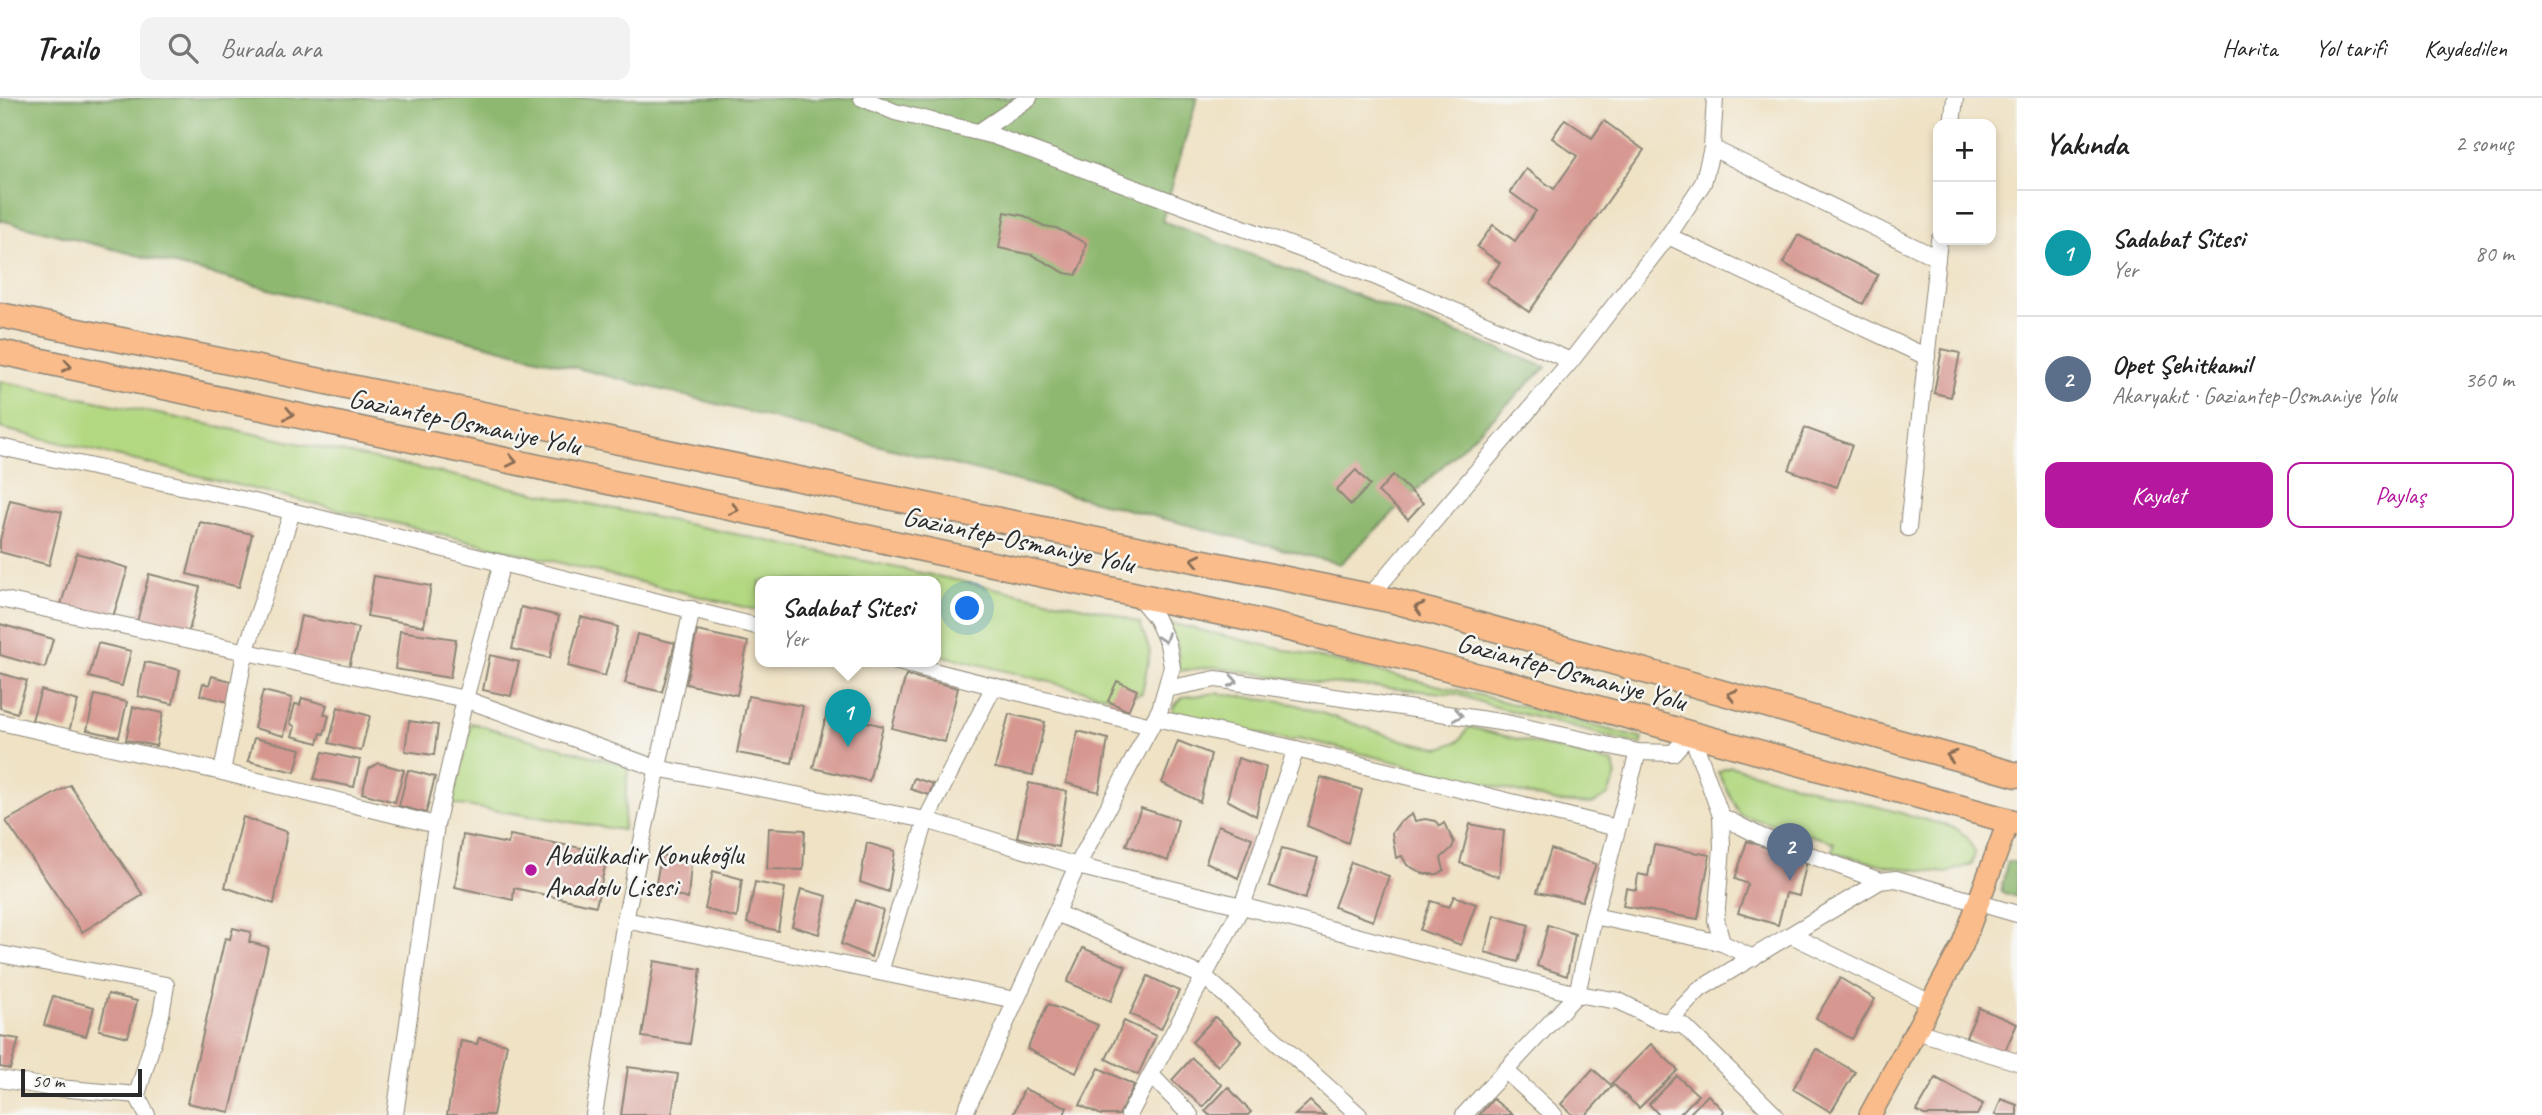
<!DOCTYPE html>
<html lang="tr">
<head>
<meta charset="utf-8">
<style>
  body { margin:0; font-family:Caveat,sans-serif; background:#f2f2f2; color:#222 }
  .controls { position:absolute; right:21px; top:21px; display:grid; overflow:hidden; border-radius:14px; box-shadow:0 4px 10px #0003 }
  .controls button { width:63px; height:63px; display:grid; place-items:center; padding:0; border:0; border-bottom:2px solid #e0e0e0; background:#fff; color:#222; font:35px sans-serif }
  .scale { position:absolute; left:21px; bottom:18px; width:121px; box-sizing:border-box; padding-left:7px; border:4px solid #2b2b2b; border-top:0; font-size:19px; line-height:24px; white-space:nowrap; color:#2b2b2b; -webkit-text-stroke:5px #f6f6f2; paint-order:stroke }
  .you { position:absolute; left:968px; top:511px; width:24px; height:24px; margin:-18px; border:5px solid #fff; border-radius:50%; background:#1a73e8; box-shadow:0 0 0 10px #1a73e833 }
  .badge { display:grid; place-items:center; width:46px; height:46px; border-radius:50%; background:#b5179e; color:#fff; font-size:23px; font-weight:700 }
  .pin { position:absolute; translate:-50% -58px; filter:drop-shadow(0 2px 4px #0008) }
  .pin::after { content:''; position:absolute; top:37px; width:24px; height:21px; background:inherit; clip-path:polygon(0 0,100% 0,50% 100%) }
  .popup { position:absolute; left:755px; top:478px; width:186px; height:91px; box-sizing:border-box; display:grid; place-content:center; border-radius:14px; background:#fff; filter:drop-shadow(0 2px 5px #0005); font-size:23px; white-space:nowrap; color:#767676 }
  .popup b { font-size:26px; color:#222 }
  .popup::after { content:''; position:absolute; left:50%; top:100%; margin-left:-14px; border:14px solid transparent; border-top-color:#fff }
  .list { margin:0; padding:0; list-style:none }
  h2 { display:flex; justify-content:space-between; align-items:center; height:91px; margin:0; padding:0 28px; font-size:30px }
  h2 small { font-size:23px; font-weight:400; color:#767676 }
  .list li { display:grid; grid-template-columns:46px 1fr auto; gap:21px; align-items:center; box-sizing:border-box; height:126px; padding:0 28px; border-top:2px solid #e0e0e0 }
  .list b { display:block; font-size:26px; white-space:nowrap }
  .list p { margin:0; font-size:23px; white-space:nowrap; color:#767676 }
  .list em { font-size:23px; font-style:normal; color:#767676 }
  .actions { display:flex; gap:14px; padding:21px 28px }
  .actions a { flex:1; padding:16px 0; border:2px solid #b5179e; border-radius:14px; text-align:center; font-size:24px; color:#b5179e }
  .actions .main { background:#b5179e; color:#fff }
  .icon { flex:none; width:38px; height:38px; fill:none; stroke:currentColor; stroke-width:2; stroke-linecap:round; stroke-linejoin:round }
  .map { position:relative; flex:none; width:2017px; height:1017px; overflow:hidden }
  header { display:flex; align-items:center; gap:42px; box-sizing:border-box; height:98px; padding:0 35px; background:#fff; border-bottom:2px solid #e0e0e0 }
  header strong { font-size:33px }
  nav { display:flex; gap:38px; margin-inline-start:auto; font-size:24px }
  .search { width:490px; height:63px; background:#f2f2f2; display:flex; align-items:center; gap:18px; box-sizing:border-box; padding:0 24px; border-radius:14px; color:#767676; font-size:26px }
  main { display:flex }
  aside { flex:1; background:#fff }
  .map>svg:first-child { display:block }
  .green { fill:#b3d882; stroke:#6f8256; stroke-width:2 }
  .forest { fill:#8eb870; stroke:#5c724e; stroke-width:2 }
  .building { fill:#d69790 }
  .lines { fill:none; stroke-linecap:round; stroke-linejoin:round }
  .minor-casing { stroke:#8d8678; stroke-width:18 }
  .major-casing { stroke:#8d8678; stroke-width:24 }
  .highway-casing { stroke:#8d8678; stroke-width:27 }
  .minor { stroke:#fff; stroke-width:16 }
  .major { stroke:#f9bc8a; stroke-width:21 }
  .highway { stroke:#f9bc8a; stroke-width:24 }
  .oneway { stroke:#886c56 }
  .oneway2 { stroke:#a0a0a0 }
  .poi-dot { fill:#b5179e; stroke:#f6f6f2; stroke-width:2.5 }
  .labels { text-anchor:middle; stroke-width:5; stroke-linejoin:round; paint-order:stroke }
  .street-label { font-size:28px; fill:#2b2b2b; stroke:#f6f6f2 }
  .poi-label { font-size:28px; fill:#2b2b2b; stroke:#f6f6f2; text-anchor:start }
</style>
</head>
<body>
<header>
<strong>Trailo</strong>
<div class="search"><svg class="icon" aria-label="search" viewBox="0 0 24 24"><circle cx="10" cy="10" r="6"/><path d="M15 15l6 6"/></svg>Burada ara</div>
<nav><a>Harita</a><a>Yol tarifi</a><a>Kaydedilen</a></nav>
</header>
<main>
<div class="map">
<svg width="2017" height="1017" viewBox="0 0 2017 1017">
  <rect width="100%" height="100%" fill="#f6f6f2"/>
  <filter id="ink" filterUnits="userSpaceOnUse"><feTurbulence type="fractalNoise" baseFrequency=".0143" numOctaves="2"/><feDisplacementMap in="SourceGraphic" scale="14" xChannelSelector="R" yChannelSelector="G"/><feConvolveMatrix kernelMatrix="1 2 1 2 8 2 1 2 1" color-interpolation-filters="sRGB"/></filter>
  <filter id="wash" filterUnits="userSpaceOnUse"><feTurbulence type="fractalNoise" baseFrequency=".00686" numOctaves="4" result="noise"/><feDisplacementMap in="SourceGraphic" scale="28" xChannelSelector="R" yChannelSelector="G"/><feGaussianBlur stdDeviation="1.57" result="paint"/><feColorMatrix in="noise" values="0 0 0 0 0 0 0 0 0 0 0 0 0 0 0 0 0 1.4 0 .05"/><feComposite in="paint" operator="in"/></filter>
  <g filter="url(#wash)">
    <rect width="100%" height="100%" fill="#efe2c5"/>
    <g class="green">
      <polygon points="0,283 1109,514 1140,525 1150,554 1142,595 1123,602 936,556 936,483 760,483 760,513 0,330"/>
      <polygon points="1169,525 1479,597 1643,641 1641,647 1496,609 1456,596 1305,583 1213,569 1178,573 1178,552"/>
      <polygon points="1218,595 1294,606 1406,643 1441,650 1459,643 1469,629 1613,665 1616,678 1608,697 1592,706 1557,704 1299,640 1290,643 1173,616 1173,609 1183,599"/>
      <polygon points="471,625 628,668 623,732 452,706"/>
      <polygon points="1730,668 1955,730 1967,739 1975,755 1972,766 1946,775 1892,769 1833,755 1834,744 1740,717 1718,674"/>
    </g>
    <g class="forest">
      <polygon points="0,0 1197,0 1162,123 1546,269 1340,466 0,122"/>
      <polygon points="2007,764 2017,764 2017,799 2001,794"/>
    </g>
    <g id="blocks">
      <g class="building">
        <polygon points="1565,21 1592,40 1604,23 1644,52 1529,214 1486,184 1500,165 1477,149 1493,127 1515,143 1536,113 1510,94 1526,71 1554,91 1577,58 1552,40"/>
        <polygon points="1005,114 1025,118 1044,128 1056,130 1086,145 1082,165 1076,177 1065,175 1032,157 999,150"/>
        <polygon points="1798,137 1878,177 1863,206 1783,165"/>
        <polygon points="1942,251 1960,255 1951,299 1934,295"/>
        <polygon points="1805,330 1852,347 1837,389 1789,372"/>
        <polygon points="1356,372 1370,387 1351,407 1336,392"/>
        <polygon points="1393,377 1423,405 1408,421 1378,394"/>
        <polygon points="10,402 62,414 49,467 0,454 0,442"/>
        <polygon points="200,424 252,436 239,489 187,476"/>
        <polygon points="77,455 128,470 112,522 61,506"/>
        <polygon points="149,476 200,489 187,541 136,528"/>
        <polygon points="374,478 431,488 424,528 367,518"/>
        <polygon points="521,509 559,518 550,560 512,551"/>
        <polygon points="301,518 358,530 349,570 292,558"/>
        <polygon points="581,519 618,529 605,578 568,568"/>
        <polygon points="0,526 53,541 45,570 0,557"/>
        <polygon points="400,533 456,541 450,580 395,571"/>
        <polygon points="697,533 748,544 737,597 686,586"/>
        <polygon points="637,536 675,545 662,594 625,585"/>
        <polygon points="98,545 131,553 122,588 89,579"/>
        <polygon points="490,557 519,564 511,598 483,592"/>
        <polygon points="145,564 180,572 173,606 138,598"/>
        <polygon points="0,575 27,583 17,615 0,610"/>
        <polygon points="906,577 958,590 945,644 892,630"/>
        <polygon points="212,578 234,584 229,604 200,597 203,585 209,587"/>
        <polygon points="1117,583 1137,592 1128,613 1108,603"/>
        <polygon points="41,592 78,603 69,633 32,622"/>
        <polygon points="263,593 292,600 284,638 254,630"/>
        <polygon points="95,597 127,604 119,639 87,632"/>
        <polygon points="748,598 803,608 792,665 737,655"/>
        <polygon points="302,600 327,607 324,616 329,618 324,636 321,635 318,645 292,638 295,629 290,625 295,606 300,607"/>
        <polygon points="133,609 163,615 156,648 126,642"/>
        <polygon points="338,609 370,618 361,653 329,645"/>
        <polygon points="827,614 883,628 869,683 813,670"/>
        <polygon points="1009,616 1045,624 1033,677 995,670"/>
        <polygon points="409,623 438,627 434,657 405,653"/>
        <polygon points="1078,633 1108,641 1099,694 1066,685"/>
        <polygon points="254,640 301,651 295,674 248,663"/>
        <polygon points="1178,643 1211,656 1200,704 1162,685"/>
        <polygon points="323,654 360,662 354,689 314,681"/>
        <polygon points="1238,660 1266,669 1256,718 1227,702"/>
        <polygon points="378,665 404,672 395,704 362,695 369,671"/>
        <polygon points="408,672 435,679 426,715 399,708"/>
        <polygon points="1321,679 1362,692 1348,745 1307,728"/>
        <polygon points="914,680 933,686 929,697 910,691"/>
        <polygon points="1029,685 1067,693 1058,749 1017,739"/>
        <polygon points="70,687 143,797 82,834 6,723"/>
        <polygon points="1141,710 1178,722 1168,763 1126,747"/>
        <polygon points="1412,716 1415,723 1425,721 1435,723 1440,728 1444,725 1454,744 1452,750 1441,760 1444,772 1438,776 1424,776 1407,767 1402,758 1396,760 1392,735 1399,725"/>
        <polygon points="243,719 287,734 274,806 225,789"/>
        <polygon points="1470,726 1504,733 1499,779 1460,765"/>
        <polygon points="1218,727 1252,740 1238,780 1206,764"/>
        <polygon points="769,730 805,732 803,772 767,771"/>
        <polygon points="463,737 508,746 510,737 608,755 596,808 514,790 513,802 455,789"/>
        <polygon points="1747,743 1807,763 1799,798 1786,795 1778,827 1738,815 1748,786 1735,781"/>
        <polygon points="867,745 895,753 888,794 860,784"/>
        <polygon points="1654,747 1710,757 1698,821 1623,808 1626,790 1636,792 1638,776 1648,778"/>
        <polygon points="1282,750 1318,760 1305,801 1269,788"/>
        <polygon points="1551,751 1596,766 1582,803 1537,794"/>
        <polygon points="661,757 691,765 688,801 655,791"/>
        <polygon points="1351,764 1389,778 1373,823 1334,809"/>
        <polygon points="713,773 742,781 737,820 705,811"/>
        <polygon points="755,784 785,790 778,833 747,825"/>
        <polygon points="801,791 827,798 819,836 792,828"/>
        <polygon points="1454,798 1476,806 1461,847 1420,832 1431,803 1449,809"/>
        <polygon points="856,802 883,812 871,859 841,846"/>
        <polygon points="1494,817 1529,827 1518,864 1485,854"/>
        <polygon points="1548,827 1575,836 1567,878 1537,868"/>
        <polygon points="233,830 251,834 249,844 268,849 230,1014 187,1005 225,840 230,841"/>
        <polygon points="1083,850 1126,868 1111,903 1067,884"/>
        <polygon points="654,863 701,871 690,946 642,939"/>
        <polygon points="1148,878 1179,893 1161,931 1130,916"/>
        <polygon points="1840,880 1875,901 1852,941 1816,920"/>
        <polygon points="108,896 137,903 128,939 99,932"/>
        <polygon points="53,898 94,909 86,938 44,927"/>
        <polygon points="1048,906 1098,927 1076,975 1027,951"/>
        <polygon points="1979,910 2017,926 2004,955 1966,939"/>
        <polygon points="1215,919 1241,943 1218,968 1192,944"/>
        <polygon points="1124,923 1156,938 1138,977 1106,961"/>
        <polygon points="0,938 19,941 10,971 0,969"/>
        <polygon points="479,940 507,946 493,1017 447,1017 461,943 477,946"/>
        <polygon points="1651,946 1678,972 1639,1010 1612,985"/>
        <polygon points="1816,951 1855,974 1831,1014 1793,991"/>
        <polygon points="1192,960 1222,987 1203,1009 1172,982"/>
        <polygon points="628,969 678,976 672,1017 621,1017"/>
        <polygon points="1099,970 1134,987 1119,1017 1101,1017 1080,1007"/>
        <polygon points="1593,971 1612,988 1586,1017 1573,1017 1561,1006"/>
        <polygon points="1677,978 1698,997 1679,1017 1659,1017 1649,1006"/>
        <polygon points="1936,980 1983,1006 1977,1017 1924,1017 1917,1013"/>
        <polygon points="1228,989 1251,1014 1248,1017 1209,1017 1205,1013"/>
        <polygon points="1024,991 1067,1009 1064,1017 1013,1017"/>
        <polygon points="1708,997 1724,1013 1721,1017 1688,1017"/>
        <polygon points="1493,1001 1513,1017 1479,1017"/>
        <polygon points="2001,1001 2017,1007 2017,1017 1995,1017"/>
        <polygon points="1310,1003 1325,1017 1295,1017"/>
      </g>
    </g>
  </g>
  <g filter="url(#ink)">
    <use href="#blocks" fill-opacity="0" stroke="#8d8678" stroke-width="2"/>
    <g class="lines">
      <g class="minor-casing">
        <g id="minor">
          <polyline points="862,0 895,14 994,38 1189,110 1374,178 1571,263"/>
          <polyline points="1952,26 1955,0"/>
          <polyline points="979,34 1029,0"/>
          <polyline points="1712,50 1937,160"/>
          <polyline points="1668,138 1927,259"/>
          <polyline points="0,349 250,403 760,529"/>
          <polyline points="1908,430 1939,142"/>
          <polyline points="1370,498 1571,263 1668,138 1703,85 1712,50 1715,0"/>
          <polyline points="0,501 465,601 656,670 926,722 1077,768 1242,808 1577,896 1619,903 1654,921 1684,928 1775,1017"/>
          <polyline points="894,563 1151,628"/>
          <polyline points="1166,591 1216,581 1506,625 1638,654 1673,655 1691,635 1721,718 1762,739 1880,783"/>
          <polyline points="1155,620 1296,651 1617,730"/>
          <polyline points="0,624 222,674 436,727"/>
          <polyline points="222,674 245,555 292,414"/>
          <polyline points="1721,718 1722,749 1716,822 1722,845"/>
          <polyline points="1056,815 1205,879 1359,1017"/>
          <polyline points="1594,818 1722,845 1753,860"/>
          <polyline points="625,822 1015,902"/>
          <polyline points="1791,837 1931,905"/>
          <polyline points="0,856 166,887 161,917 137,997 147,1017"/>
          <polyline points="880,874 926,722 994,588"/>
          <polyline points="1668,924 1700,891 1880,783 1896,781 2017,816"/>
          <polyline points="1916,933 2017,964"/>
          <polyline points="1506,973 1554,1017"/>
          <polyline points="1151,977 1190,1017"/>
          <polyline points="0,981 47,989 137,997"/>
          <polyline points="395,1017 436,727 465,601 502,465"/>
          <polyline points="594,1017 625,822 692,511"/>
          <polyline points="964,1017 1077,768 1160,611 1172,569 1168,546 1156,520 1138,498"/>
          <polyline points="1129,1017 1242,808 1296,651"/>
          <polyline points="1464,1017 1577,896 1594,818 1638,654"/>
        </g>
      </g>
      <g class="major-casing">
        <polyline id="major" points="1870,1017 1962,848 2009,722"/>
      </g>
      <g class="highway-casing">
        <g id="highway">
          <polyline points="0,217 1394,503 2017,677"/>
          <polyline points="0,254 1245,520 1499,583 2017,725"/>
        </g>
      </g>
      <use href="#minor" class="minor"/>
      <use href="#major" class="major"/>
      <use href="#highway" class="highway"/>
    </g>
    <defs><path id="oneway-chevron" d="M-2-3.5L2.5 0L-2 3.5" fill="none" stroke-width="1.6" stroke-linecap="round" stroke-linejoin="round" transform="scale(1.75)"/></defs>
    <g class="oneway">
      <use href="#oneway-chevron" transform="translate(67 268) rotate(12)"/>
      <use href="#oneway-chevron" transform="translate(289 316) rotate(12)"/>
      <use href="#oneway-chevron" transform="translate(512 363) rotate(12)"/>
      <use href="#oneway-chevron" transform="translate(734 411) rotate(12)"/>
      <use href="#oneway-chevron" transform="translate(1196 462) rotate(-168)"/>
      <use href="#oneway-chevron" transform="translate(1419 510) rotate(-164)"/>
      <use href="#oneway-chevron" transform="translate(1732 597) rotate(-164)"/>
      <use href="#oneway-chevron" transform="translate(1951 658) rotate(-164)"/>
    </g>
    <g class="oneway2">
      <use href="#oneway-chevron" transform="translate(1164 540) rotate(70)"/>
      <use href="#oneway-chevron" transform="translate(1233 583) rotate(9)"/>
      <use href="#oneway-chevron" transform="translate(1458 617) rotate(9)"/>
    </g>
  </g>
  <circle class="poi-dot" cx="531" cy="772" r="7"/>
  <g class="labels">
    <g class="street-label">
      <text transform="translate(465 323) rotate(12)" y="10">Gaziantep-Osmaniye Yolu</text>
      <text transform="translate(1019 441) rotate(12)" y="10">Gaziantep-Osmaniye Yolu</text>
      <text transform="translate(1572 573) rotate(15)" y="10">Gaziantep-Osmaniye Yolu</text>
    </g>
    <g class="poi-label">
      <text x="545" y="766">Abdülkadir Konukoğlu<tspan x="545" dy="32">Anadolu Lisesi</tspan></text>
    </g>
  </g>
</svg>
<div class="controls">
<button>+</button>
<button>−</button>
</div>
<div class="scale">50 m</div>
<div class="you"></div>
<div class="pin badge" style="left:848px;top:649px;background:#0f9aa8">1</div>
<div class="popup"><b>Sadabat Sitesi</b>Yer</div>
<div class="pin badge" style="left:1790px;top:783px;background:#5c6f8a">2</div>
</div>
<aside>
<h2>Yakında<small>2 sonuç</small></h2>
<ul class="list">
<li><span class="badge" style="background:#0f9aa8">1</span><div><b>Sadabat Sitesi</b><p>Yer</p></div><em>80 m</em></li>
<li><span class="badge" style="background:#5c6f8a">2</span><div><b>Opet Şehitkamil</b><p>Akaryakıt · Gaziantep-Osmaniye Yolu</p></div><em>360 m</em></li>
</ul>
<div class="actions"><a class="main">Kaydet</a><a>Paylaş</a></div>
</aside>
</main>
</body>
</html>
